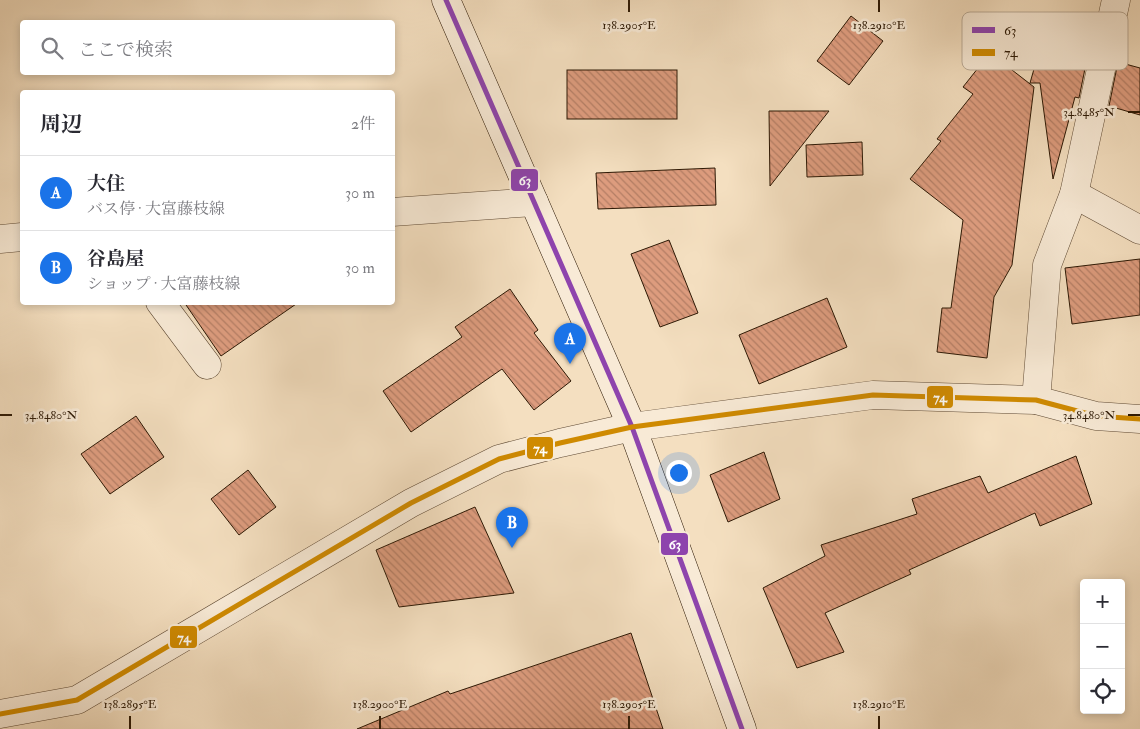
<!DOCTYPE html>
<html lang="ja">
<head>
<meta charset="utf-8">
<style>
  body { margin:0; font-family:"IM FELL Double Pica","Noto Serif JP",serif; background:#f2f2f3; color:#2b2b33 }
  .controls { position:absolute; right:15px; bottom:15px; display:grid; overflow:hidden; border-radius:5px; box-shadow:0 2px 8px #0003 }
  .controls button { width:45px; height:45px; display:grid; place-items:center; padding:0; border:0; border-bottom:1px solid #e1e1e2; background:#fff; color:#2b2b33; font:25px sans-serif }
  .you { position:absolute; left:678px; top:472px; width:18px; height:18px; margin:-12px; border:4px solid #fff; border-radius:50%; background:#1a73e8; box-shadow:0 0 0 8px #1a73e833 }
  .badge { display:grid; place-items:center; width:32px; height:32px; border-radius:50%; background:#1a73e8; color:#fff; font-size:16px; font-weight:700 }
  .pin { position:absolute; translate:-50% -41px; filter:drop-shadow(0 1px 2px #0008) }
  .pin::after { content:''; position:absolute; top:26px; width:18px; height:15px; background:inherit; clip-path:polygon(0 0,100% 0,50% 100%) }
  .list { margin:0; padding:0; list-style:none }
  h2 { display:flex; justify-content:space-between; align-items:center; height:65px; margin:0; padding:0 20px; font-size:21px }
  h2 small { font-size:16px; font-weight:400; color:#7c7c81 }
  .list li { display:grid; grid-template-columns:32px 1fr auto; gap:15px; align-items:center; box-sizing:border-box; height:75px; padding:0 20px; border-top:1px solid #e1e1e2 }
  .list b { display:block; font-size:19px; white-space:nowrap }
  .list p { margin:0; font-size:16px; white-space:nowrap; color:#7c7c81 }
  .list em { font-size:16px; font-style:normal; color:#7c7c81 }
  .icon { flex:none; width:28px; height:28px; fill:none; stroke:currentColor; stroke-width:2; stroke-linecap:round; stroke-linejoin:round }
  .map { position:relative; flex:none; width:1140px; height:729px; overflow:hidden }
  .search { position:absolute; background:#fff; box-shadow:0 2px 8px #0003; left:20px; top:20px; width:375px; height:55px; display:flex; align-items:center; gap:12px; box-sizing:border-box; padding:0 18px; border-radius:5px; color:#7c7c81; font-size:19px }
  .panel { position:absolute; background:#fff; box-shadow:0 2px 8px #0003; left:20px; top:90px; width:375px; height:215px; border-radius:5px }
  .map>svg:first-child { display:block }
  .building { fill:url(#building-back-hatch); stroke:#2d1905 }
  .lines { fill:none; stroke-linecap:round; stroke-linejoin:round }
  .minor-casing { stroke:#5f4a34; stroke-width:29 }
  .secondary-casing { stroke:#2d1905; stroke-width:29 }
  .minor { stroke:#f8ead6; stroke-width:28 }
  .secondary { stroke:#f8ead6; stroke-width:28 }
  .bus-1-casing { stroke:#f8ead6; stroke-width:9 }
  .bus-2-casing { stroke:#f8ead6; stroke-width:9 }
  .bus-1 { stroke:#8e44ad; stroke-width:5 }
  .bus-2 { stroke:#cf8a01; stroke-width:5 }
  .ticks { fill:none; stroke:#2d1905; stroke-width:2 }
  .key { fill:#f8ead6; stroke:#bbab97; stroke-width:1 }
  .key-label { font-size:14px; fill:#2d1905 }
  .ticks-label { font-size:12px; text-anchor:middle; fill:#2d1905; stroke:#f8ead6; stroke-width:5; stroke-linejoin:round; paint-order:stroke }
  .line-badge { stroke:#f8ead6; stroke-width:2 }
  .badge-label { font-size:14px; text-anchor:middle; font-weight:bold; fill:#fff }
</style>
</head>
<body>
<div class="map">
<svg width="1140" height="729" viewBox="0 0 1140 729">
  <defs>
    <pattern id="building-back-hatch" width="6" height="6" patternUnits="userSpaceOnUse" patternTransform="scale(1.25)"><rect width="6" height="6" fill="#dd9c7e"/><path d="M-1 5l2 2M0 0l6 6M5-1l2 2" fill="none" stroke="#b47e65"/></pattern>
  </defs>
  <rect width="100%" height="100%" fill="#f4dfc0"/>
  <filter id="stains"><feTurbulence type="fractalNoise" baseFrequency=".004" numOctaves="4"/><feColorMatrix values="0 0 0 0 .2 0 0 0 0 .09 0 0 0 0 .02 0 0 0 .5 -.17"/></filter>
  <radialGradient id="worn" r=".72"><stop offset=".6" stop-color="#630" stop-opacity="0"/><stop offset="1" stop-color="#630" stop-opacity=".3"/></radialGradient>
  <g class="building">
    <polygon points="851,16 883,41 849,85 817,61"/>
    <polygon points="1042,41 1088,54 1079,98 1075,97 1053,179 1040,83 1030,83"/>
    <polygon points="990,53 1034,87 1012,265 994,297 987,358 937,352 942,308 951,308 963,220 910,179 941,141 937,139 973,94 963,87"/>
    <polygon points="1118,62 1140,68 1140,115 1109,106"/>
    <rect x="567" y="70" width="110" height="49"/>
    <polygon points="769,111 829,111 770,186"/>
    <polygon points="862,142 863,175 807,177 806,145"/>
    <polygon points="715,168 716,205 598,209 596,173"/>
    <polygon points="669,240 698,313 660,327 631,254"/>
    <polygon points="1140,259 1140,315 1072,324 1065,268"/>
    <polygon points="510,289 538,330 534,333 571,381 534,410 502,369 411,432 383,391 462,337 455,327"/>
    <polygon points="827,298 847,347 759,384 739,335"/>
    <polygon points="184,302 299,302 221,356"/>
    <polygon points="136,416 164,457 110,494 81,454"/>
    <polygon points="764,452 780,499 728,522 710,475"/>
    <polygon points="1076,456 1092,504 1040,526 1035,513 909,570 911,574 825,613 844,652 797,668 763,588 825,556 821,545 917,514 912,499 980,476 988,493"/>
    <polygon points="248,470 276,507 239,535 211,499"/>
    <polygon points="475,507 514,593 399,607 376,550"/>
    <polygon points="631,633 663,729 357,729 448,691 450,694"/>
  </g>
  <g class="lines">
    <g class="minor-casing">
      <g id="minor">
        <polyline points="1074,194 1140,230"/>
        <polyline points="392,212 534,202"/>
        <polyline points="0,239 22,237"/>
        <polyline points="160,302 207,365"/>
        <polyline points="1036,400 1047,265 1074,194 1116,0"/>
        <polyline points="0,714 77,700 411,503 499,459 560,443 632,427 873,395 1036,400 1096,416 1140,419"/>
      </g>
    </g>
    <g class="secondary-casing">
      <polyline id="secondary" points="446,0 632,427 742,729"/>
    </g>
    <use href="#minor" class="minor"/>
    <use href="#secondary" class="secondary"/>
    <g class="bus-1-casing">
      <polyline id="bus-1" points="446,0 632,427 742,729"/>
    </g>
    <g class="bus-2-casing">
      <polyline id="bus-2" points="0,714 77,700 411,503 499,459 560,443 632,427 873,395 1036,400 1096,416 1140,419"/>
    </g>
    <use href="#bus-1" class="bus-1"/>
    <use href="#bus-2" class="bus-2"/>
  </g>
  <path class="ticks" d="M 629,0 L 629,12M 879,0 L 879,12M 1128,112 L 1140,112M 0,415 L 12,415M 1128,415 L 1140,415M 130,716 L 130,729M 380,716 L 380,729M 629,716 L 629,729M 879,716 L 879,729"/>
  <rect x="962" y="12" width="166" height="58" rx="8" class="key"/>
  <rect x="972" y="27" width="23" height="6" fill="#8e44ad"/>
  <rect x="972" y="49" width="23" height="7" fill="#cf8a01"/>
  <g class="key-label">
    <text x="1004" y="35">63</text>
    <text x="1004" y="57">74</text>
  </g>
  <g class="ticks-label">
    <text x="629" y="29">138.2905°E</text>
    <text x="879" y="29">138.2910°E</text>
    <text x="1089" y="116">34.8485°N</text>
    <text x="51" y="419">34.8480°N</text>
    <text x="1089" y="419">34.8480°N</text>
    <text x="130" y="708">138.2895°E</text>
    <text x="380" y="708">138.2900°E</text>
    <text x="629" y="708">138.2905°E</text>
    <text x="879" y="708">138.2910°E</text>
  </g>
  <g class="line-badge">
    <rect x="510" y="168" width="29" height="24" rx="5" fill="#8e44ad"/>
    <rect x="926" y="385" width="28" height="24" rx="5" fill="#cf8a01"/>
    <rect x="526" y="436" width="28" height="24" rx="5" fill="#cf8a01"/>
    <rect x="660" y="532" width="29" height="24" rx="5" fill="#8e44ad"/>
    <rect x="169" y="625" width="29" height="24" rx="5" fill="#cf8a01"/>
  </g>
  <g class="badge-label">
    <text x="525" y="185">63</text>
    <text x="940" y="402">74</text>
    <text x="540" y="453">74</text>
    <text x="675" y="549">63</text>
    <text x="184" y="642">74</text>
  </g>
  <rect width="100%" height="100%" filter="url(#stains)"/>
  <rect width="100%" height="100%" fill="url(#worn)"/>
</svg>
<div class="controls">
<button>+</button>
<button>−</button>
<button><svg class="icon" aria-label="locate" viewBox="0 0 24 24"><circle cx="12" cy="12" r="6"/><path d="M12 2v4M12 18v4M2 12h4M18 12h4"/></svg></button>
</div>
<div class="you"></div>
<div class="pin badge" style="left:570px;top:364px">A</div>
<div class="pin badge" style="left:512px;top:548px">B</div>
<div class="search"><svg class="icon" aria-label="search" viewBox="0 0 24 24"><circle cx="10" cy="10" r="6"/><path d="M15 15l6 6"/></svg>ここで検索</div>
<section class="panel">
<h2>周辺<small>2件</small></h2>
<ul class="list">
<li><span class="badge">A</span><div><b>大住</b><p>バス停 · 大富藤枝線</p></div><em>30 m</em></li>
<li><span class="badge">B</span><div><b>谷島屋</b><p>ショップ · 大富藤枝線</p></div><em>30 m</em></li>
</ul>
</section>
</div>
</body>
</html>
